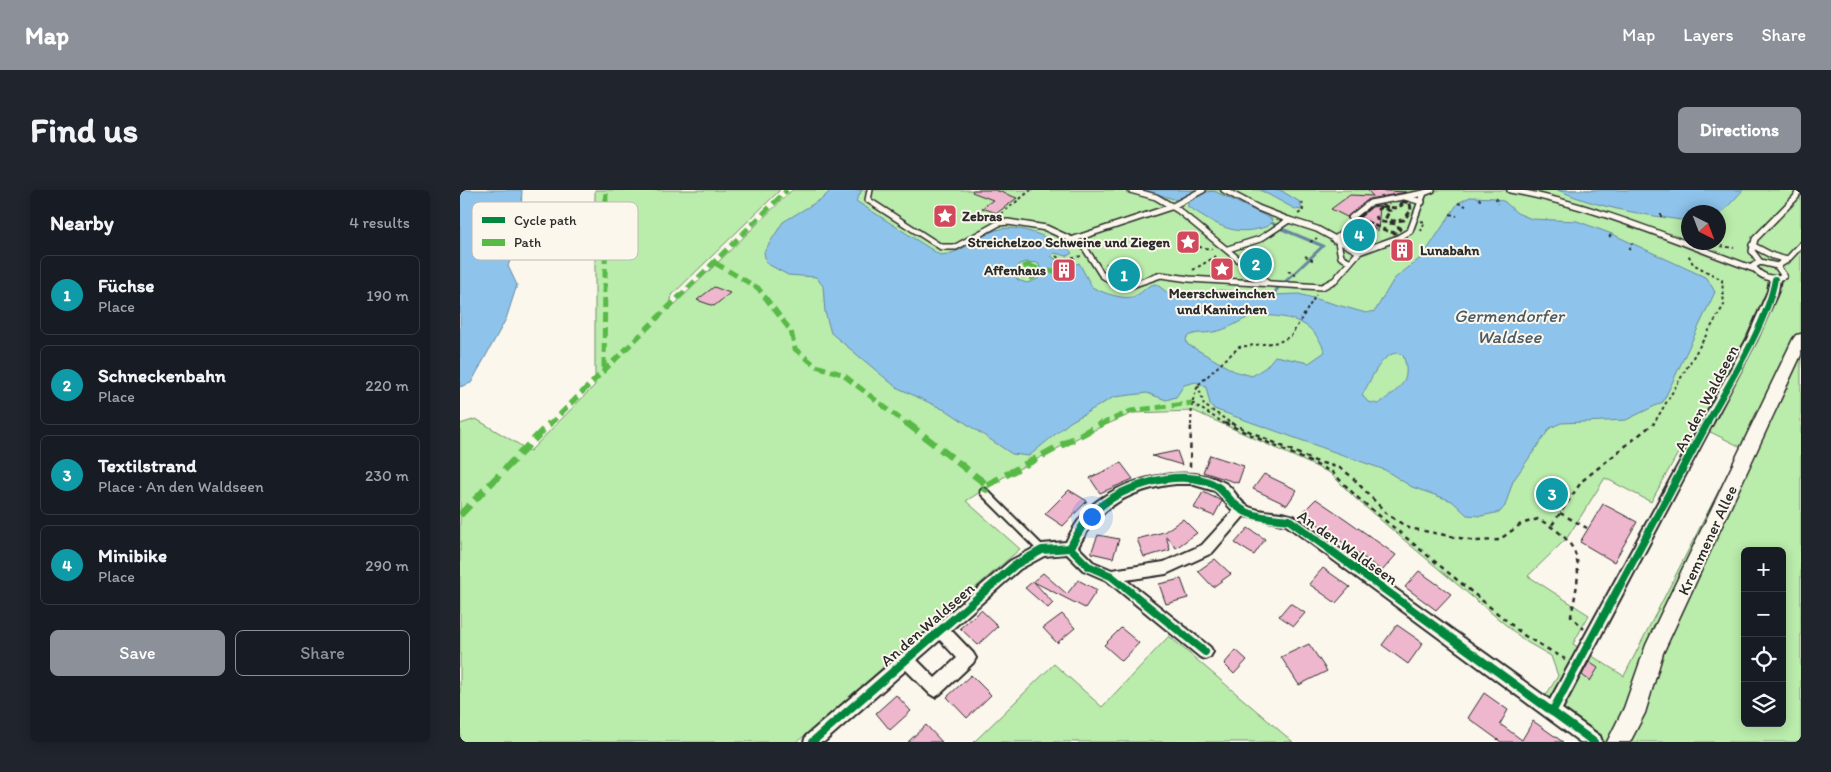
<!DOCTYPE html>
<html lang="en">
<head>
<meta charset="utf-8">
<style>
  body { margin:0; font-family:Itim,sans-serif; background:#20242c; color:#f1f3f6 }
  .controls { position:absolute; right:15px; bottom:15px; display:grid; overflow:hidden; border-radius:8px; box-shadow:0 2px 12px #0003 }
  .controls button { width:45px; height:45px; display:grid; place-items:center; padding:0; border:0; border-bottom:1px solid #363941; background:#171b24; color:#f1f3f6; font:25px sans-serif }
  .compass { position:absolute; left:1221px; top:15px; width:45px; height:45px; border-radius:50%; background:#171b24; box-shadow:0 2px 12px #0003; rotate:138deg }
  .you { position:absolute; left:631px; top:326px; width:18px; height:18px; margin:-12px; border:4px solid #fff; border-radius:50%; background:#1a73e8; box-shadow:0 0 0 8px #1a73e833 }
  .badge { display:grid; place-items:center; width:32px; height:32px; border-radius:50%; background:#8c9099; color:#fff; font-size:16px; font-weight:700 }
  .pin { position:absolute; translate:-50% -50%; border:2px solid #fff; box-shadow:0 1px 5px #0006 }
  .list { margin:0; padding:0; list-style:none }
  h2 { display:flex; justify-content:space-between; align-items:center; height:65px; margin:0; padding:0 20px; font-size:21px }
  h2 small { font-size:16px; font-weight:400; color:#9ea1a6 }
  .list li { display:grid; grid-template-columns:32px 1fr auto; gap:15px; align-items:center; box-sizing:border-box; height:80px; margin:0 10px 10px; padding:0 10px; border:1px solid #363941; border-radius:8px }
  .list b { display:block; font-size:19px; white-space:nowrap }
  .list p { margin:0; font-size:16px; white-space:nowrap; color:#9ea1a6 }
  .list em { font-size:16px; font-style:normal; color:#9ea1a6 }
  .actions { display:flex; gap:10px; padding:15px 20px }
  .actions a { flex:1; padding:11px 0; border:1px solid #8c9099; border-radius:8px; text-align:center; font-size:18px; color:#8c9099 }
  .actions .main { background:#8c9099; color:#fff }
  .icon { flex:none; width:28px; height:28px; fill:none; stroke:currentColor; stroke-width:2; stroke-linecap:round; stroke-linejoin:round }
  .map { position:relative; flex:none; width:1341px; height:552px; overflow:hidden; border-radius:8px }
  header { display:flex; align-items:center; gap:30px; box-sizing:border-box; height:70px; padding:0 25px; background:#8c9099; color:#fff }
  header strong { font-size:24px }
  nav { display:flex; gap:28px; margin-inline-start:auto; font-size:18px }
  .intro { display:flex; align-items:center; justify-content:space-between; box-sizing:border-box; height:120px; padding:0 30px }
  h1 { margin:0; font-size:35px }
  .button { padding:12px 22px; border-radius:8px; background:#8c9099; color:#fff; font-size:18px; font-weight:700 }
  main { display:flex; gap:30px; padding:0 30px }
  aside { flex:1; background:#171b24; border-radius:8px; box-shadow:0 2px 12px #0003 }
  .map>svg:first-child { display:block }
  .green { fill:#baecab; stroke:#728c6b; fill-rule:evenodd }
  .water { fill:#8ec4ec; stroke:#66879f; fill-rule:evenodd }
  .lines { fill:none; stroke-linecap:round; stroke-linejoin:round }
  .stream { stroke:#66879f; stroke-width:3 }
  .building { fill:#efb7ce; stroke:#2b2b2b }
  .lane-far1-casing { stroke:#2b2b2b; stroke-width:8 }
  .lane-casing { stroke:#2b2b2b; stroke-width:11 }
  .street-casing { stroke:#2b2b2b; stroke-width:4 }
  .secondary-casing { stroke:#2b2b2b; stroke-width:3 }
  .path-far1 { stroke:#2b2b2b; stroke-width:2; stroke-dasharray:3 3; stroke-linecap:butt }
  .path { stroke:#2b2b2b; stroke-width:2.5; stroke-dasharray:4.5 4.5; stroke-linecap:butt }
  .lane-far1 { stroke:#fbf7ec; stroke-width:5 }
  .lane { stroke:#fbf7ec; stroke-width:7 }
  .street { fill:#fbf7ec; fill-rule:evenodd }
  .secondary { fill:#fbf7ec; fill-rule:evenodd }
  .rail { stroke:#2b2b2b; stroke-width:3; stroke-dasharray:6 3; stroke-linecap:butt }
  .quiet-far1 { stroke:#58b947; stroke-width:5; stroke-dasharray:10 5; stroke-linecap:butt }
  .quiet { stroke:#58b947; stroke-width:7; stroke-dasharray:14 7; stroke-linecap:butt }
  .cycleway-far1-casing { stroke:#fbf7ec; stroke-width:9 }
  .cycleway-casing { stroke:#fbf7ec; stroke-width:11 }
  .cycleway-far1 { stroke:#00873e; stroke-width:6 }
  .cycleway { stroke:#00873e; stroke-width:8 }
  .labels { text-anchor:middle; stroke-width:4; stroke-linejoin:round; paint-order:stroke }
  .far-poi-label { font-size:14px; font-weight:bold; fill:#2b2b2b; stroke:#fbf7ec; text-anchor:start }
  .street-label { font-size:16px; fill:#2b2b2b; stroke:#fbf7ec }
  .water-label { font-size:18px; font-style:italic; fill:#495965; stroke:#fbf7ec }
  .key { fill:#fbf7ec; stroke:#bdbab2; stroke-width:1 }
  .key-label { font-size:14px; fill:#2b2b2b }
</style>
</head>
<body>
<header>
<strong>Map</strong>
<nav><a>Map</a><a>Layers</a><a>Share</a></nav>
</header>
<div class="intro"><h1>Find us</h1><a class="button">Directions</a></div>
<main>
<aside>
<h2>Nearby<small>4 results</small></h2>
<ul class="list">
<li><span class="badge" style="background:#0f9aa8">1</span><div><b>Füchse</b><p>Place</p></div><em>190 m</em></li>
<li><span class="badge" style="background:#0f9aa8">2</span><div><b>Schneckenbahn</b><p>Place</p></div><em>220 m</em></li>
<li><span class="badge" style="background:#0f9aa8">3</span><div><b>Textilstrand</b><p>Place · An den Waldseen</p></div><em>230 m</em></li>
<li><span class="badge" style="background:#0f9aa8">4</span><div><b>Minibike</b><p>Place</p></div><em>290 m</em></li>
</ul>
<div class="actions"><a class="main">Save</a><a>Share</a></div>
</aside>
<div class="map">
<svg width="1341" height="552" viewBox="0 0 1341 552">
  <rect width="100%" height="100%" fill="#fbf7ec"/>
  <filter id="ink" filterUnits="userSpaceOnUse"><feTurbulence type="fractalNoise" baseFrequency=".02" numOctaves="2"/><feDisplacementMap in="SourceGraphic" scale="10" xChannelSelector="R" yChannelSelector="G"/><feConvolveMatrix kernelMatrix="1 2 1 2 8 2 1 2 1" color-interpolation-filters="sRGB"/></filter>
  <g filter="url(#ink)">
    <g class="green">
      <path d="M 135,0 L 320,0 L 212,105 L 209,120 L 332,0 L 1341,0 L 1341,552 L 1121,552 L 1076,521 L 1098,486 L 1091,466 L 1065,451 L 950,355 L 896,309 L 870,283 L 734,221 L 673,223 L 625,244 L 547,285 L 506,311 L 560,359 L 337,552 L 0,552 L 0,234 L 16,229 L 70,261 L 135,195 ZM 1228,22 L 1258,22 L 1258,52 L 1228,52 ZM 1234,234 L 1281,257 L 1164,486 L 1113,454 L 1129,425 L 1068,386 L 1107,348 L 1145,288 L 1191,312 ZM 1285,361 L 1322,361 L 1322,533 L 1285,533 Z"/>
      <polygon points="709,446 833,552 514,552 594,474 642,517"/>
    </g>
    <g class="water">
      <polygon points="0,0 62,0 60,42 48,76 57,95 46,129 11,193 0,197"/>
      <path d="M 371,0 L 402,0 L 396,11 L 480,65 C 503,64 515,47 536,40 C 551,35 571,41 585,47 C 594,52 605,54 612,63 L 607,66 L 595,63 L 591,66 L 597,70 L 594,74 L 599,86 L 613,83 L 610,76 L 619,73 L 632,97 C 641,102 664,111 675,106 C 684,102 686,95 696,94 L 712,106 L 721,107 L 760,100 L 813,105 L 839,104 L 906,123 L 915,121 L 934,89 L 963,66 L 998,13 L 1010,7 L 1036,8 L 1045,12 L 1057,23 L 1072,29 L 1117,31 L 1152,44 L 1247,88 L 1255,102 L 1203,212 L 1166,230 L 1101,233 L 1090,238 L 1053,291 L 1045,316 L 1040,322 L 1021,326 L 1007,325 L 992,311 L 952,297 L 925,280 L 754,219 L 750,214 L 746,197 L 736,192 L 724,195 L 716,207 L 706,210 L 687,203 L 654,207 L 610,232 L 569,266 L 552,264 L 489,222 L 436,197 L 371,143 L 365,122 L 363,96 L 356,87 L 328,85 L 306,73 L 304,62 L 323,32 L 363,8 ZM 566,72 L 578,73 L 582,82 L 578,89 L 567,93 L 558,90 L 554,85 L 559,74 ZM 793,125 C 826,126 852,127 865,162 L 849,173 L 815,166 L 806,177 L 792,186 L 774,181 L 727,154 L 726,148 C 735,141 742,144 753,142 C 768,140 779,131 793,125 ZM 936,163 L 943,165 C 953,192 938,200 918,214 L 908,212 L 902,205 C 911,191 919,166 936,163 Z"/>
      <polygon points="683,0 736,0 717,10"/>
      <polygon points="800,0 820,0 840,12 842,20 835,19"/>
      <path d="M 1098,0 L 1283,0 L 1259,26 L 1258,22 L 1228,22 L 1228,31 C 1186,25 1137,18 1098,0 Z"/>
      <path d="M 754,1 L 812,29 C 811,36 808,36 802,38 C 769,47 755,32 728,17 L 728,12 L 746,2 Z"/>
    </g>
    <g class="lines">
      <g class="stream">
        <polyline points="812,33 814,34"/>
        <polyline points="822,39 863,56 826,91"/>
        <polyline points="813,105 818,98"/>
      </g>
    </g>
    <g class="building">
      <polygon points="513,0 535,0 557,8 537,23 522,18 533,10 512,2"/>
      <polygon points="907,0 947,2 909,9 887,27 871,19 890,5 913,6"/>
      <polygon points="920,16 918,41 898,28 912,17"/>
      <polygon points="254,97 270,103 254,116 237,110"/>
      <polygon points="717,261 722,275 692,266"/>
      <polygon points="750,265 784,276 778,293 743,282"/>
      <polygon points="661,273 673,289 640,303 630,288"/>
      <polygon points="804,284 837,300 827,315 793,299"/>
      <polygon points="609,300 627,311 603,336 585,324"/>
      <polygon points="743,302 762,311 754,326 734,318"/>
      <polygon points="856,309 887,330 936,365 922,381 842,323"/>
      <polygon points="1143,314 1177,332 1154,372 1120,352"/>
      <polygon points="723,329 737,343 716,358 706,346 710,360 684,367 677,349 704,342"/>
      <polygon points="788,338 805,349 794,365 775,353"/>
      <polygon points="638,345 659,349 653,368 631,363"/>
      <polygon points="755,369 771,384 753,397 738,381"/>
      <polygon points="863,378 890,397 876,413 849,394"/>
      <polygon points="959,381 991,404 976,420 945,397"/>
      <polygon points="583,383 607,404 618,390 637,400 625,418 574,392 593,413 588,418 565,398"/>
      <polygon points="721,389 728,408 706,414 699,394"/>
      <polygon points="830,413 845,423 834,436 819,426"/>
      <polygon points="521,420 538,436 518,455 500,438"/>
      <polygon points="602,424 615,438 597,453 583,438"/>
      <polygon points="937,435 963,453 948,474 922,455"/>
      <polygon points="661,438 679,453 662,471 644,455"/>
      <polygon points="849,454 867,481 839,495 821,467"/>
      <polygon points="776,460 787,470 774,484 764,474"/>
      <polygon points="1129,472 1138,478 1130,491 1122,485"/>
      <polygon points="511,485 531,505 507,528 487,507"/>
      <polygon points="1024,503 1048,520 1040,534 1062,550 1073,531 1103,552 1041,552 1008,528"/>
      <polygon points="436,505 451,521 430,540 416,523"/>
      <polygon points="466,535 482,552 448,552"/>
    </g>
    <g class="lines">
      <g class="lane-far1-casing">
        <g id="lane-far1">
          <polyline points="410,0 408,10 481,57 496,57 539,33 548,32 586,38 623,55 642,85 657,95 672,95 701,85 729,89 862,97 875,90 899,62 938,48 950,41 964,3 972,0"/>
          <polyline points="670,0 696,7 718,20 807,93"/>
          <polyline points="764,0 798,18 829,30"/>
          <path d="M 1050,0 C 1134,15 1214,50 1294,79"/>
          <polyline points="945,7 962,12"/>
          <polyline points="614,49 711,17 743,0"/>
          <polyline points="874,50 896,32 891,28 910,13 964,3"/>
          <polyline points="878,52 881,67 889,71"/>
          <polyline points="1292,55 1313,66 1327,70"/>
          <polyline points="768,59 800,49 829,30 857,39 899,62"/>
          <polyline points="1300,72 1292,61 1295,49 1336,7 1339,0"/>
          <path d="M 1300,72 L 1317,76 L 1324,86 C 1312,91 1300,87 1293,76 Z"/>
          <polyline points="1317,76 1327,70 1341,55"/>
        </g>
      </g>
      <g class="lane-casing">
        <polyline id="lane" points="524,302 582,360"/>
      </g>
      <g class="street-casing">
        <path id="street" d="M 1315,86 L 1320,89 L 1318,101 L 1297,149 L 1102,519 L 1140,546 L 1142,552 L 1120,552 L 826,335 L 784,326 L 752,363 L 706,384 L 666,390 L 750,457 L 753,462 L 750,467 L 745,469 L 740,467 L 646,390 L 623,380 L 607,364 L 584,366 L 560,379 L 491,440 L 513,463 L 516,468 L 513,473 L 480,504 L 475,507 L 470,504 L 446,480 L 364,552 L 344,552 L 346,546 L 550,371 L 582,354 L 606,352 C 612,340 619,328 629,318 C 660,289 726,272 765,293 C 775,299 778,312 789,317 C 803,323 819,321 834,326 L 1090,510 L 1287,149 L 1308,101 L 1310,89 ZM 716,294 L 731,294 L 755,301 L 773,321 L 742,355 L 704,372 L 652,380 L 633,372 L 618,357 C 639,316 671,299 716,294 ZM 480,450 L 497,468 L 475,488 L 457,470 Z"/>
      </g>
      <g class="secondary-casing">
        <polygon id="secondary" points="1341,144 1341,165 1203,463 1185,523 1170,552 1147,552 1164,518 1186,455 1333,149 1336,145"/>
      </g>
      <g class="path-far1">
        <polyline points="1019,8 1021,12"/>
        <polyline points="1036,8 1038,14"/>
        <polyline points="998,13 1006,16"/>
        <polyline points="541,24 571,0"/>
        <polyline points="838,24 843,21 842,9"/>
        <polyline points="990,24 997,26"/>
        <polyline points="1201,24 1201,27"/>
        <polyline points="961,31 965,32 961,41"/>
        <polyline points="1149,47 1152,44"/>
        <polyline points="850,52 857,48"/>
        <polyline points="1261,56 1274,58"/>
        <polyline points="739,57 752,59"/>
        <polyline points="1169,60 1172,53"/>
        <polyline points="596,66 603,71 621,66"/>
        <polyline points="845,66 854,71"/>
        <polyline points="646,74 679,83"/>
        <polyline points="733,80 758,65"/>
        <polyline points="828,81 837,86"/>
        <polyline points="738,195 744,215 774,235"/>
        <polyline points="732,213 767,235"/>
        <polyline points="731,235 732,213 738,195 779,157 819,152 831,146 856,105"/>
        <polyline points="1193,235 1264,115 1262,90 1233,74 1228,64"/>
      </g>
      <g class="path">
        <polyline points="765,233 872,282 898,308 1065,446 1105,469"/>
        <path d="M 771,233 L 855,271 L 880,278 L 891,286 L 928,325 L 949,338 L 1015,351 L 1039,350 L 1061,334 L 1078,329 C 1127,355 1121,377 1111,426 L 1124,439"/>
        <polyline points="730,277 731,233"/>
        <polyline points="1100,323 1127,338"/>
        <polyline points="1092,335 1122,291 1194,233"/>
      </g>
      <use href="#lane-far1" class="lane-far1"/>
      <use href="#lane" class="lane"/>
      <use href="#street" class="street"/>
      <use href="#secondary" class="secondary"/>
      <g class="rail">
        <path d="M 910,17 L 897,29 C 911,32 922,41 936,43 L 940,39 L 936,34 L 918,31 L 916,26"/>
        <polyline points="917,20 921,17 930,21 926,27 932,31 944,30 951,20 950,13 940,11 942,15 935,18 922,16"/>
        <polygon points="787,68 792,68 809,82 802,83 787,71"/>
      </g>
      <g class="quiet-far1">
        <polyline points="255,73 298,98 331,141 335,159 356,176 382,184 448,235"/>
        <polygon points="568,75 576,78 579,84 571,88 562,85 559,79"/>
        <polyline points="574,82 598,81"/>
        <polyline points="144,178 146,0"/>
        <polyline points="89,235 327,0"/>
        <polyline points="640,235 671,221 732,213"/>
      </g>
      <g class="quiet">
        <polyline points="447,233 527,295 524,302"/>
        <polyline points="527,295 643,233"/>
        <polyline points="0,325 90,233"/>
      </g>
      <g class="cycleway-far1-casing">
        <path id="cycleway-far1" d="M 1246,235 C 1268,195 1308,132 1315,89"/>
      </g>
      <g class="cycleway-casing">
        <g id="cycleway">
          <path d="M 745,462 L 651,386 L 628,376 L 610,358 C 616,346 623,333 633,323 C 659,297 710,281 746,291 C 765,297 766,310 781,319 C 794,328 814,328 829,330 L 1134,552"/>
          <polyline points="1092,522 1247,233"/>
          <polyline points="352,552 555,375 582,360 610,358"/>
        </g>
      </g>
      <use href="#cycleway-far1" class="cycleway-far1"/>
      <use href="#cycleway" class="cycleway"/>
    </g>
  </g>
  <defs>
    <g id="sight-square" transform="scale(1.25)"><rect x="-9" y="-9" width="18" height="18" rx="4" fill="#d1495b" stroke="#fbf7ec"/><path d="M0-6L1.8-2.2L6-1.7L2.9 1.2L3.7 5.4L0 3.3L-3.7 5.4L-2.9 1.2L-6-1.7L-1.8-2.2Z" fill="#fff"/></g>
    <g id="building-square" transform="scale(1.25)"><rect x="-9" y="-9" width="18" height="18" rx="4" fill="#d1495b" stroke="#fbf7ec"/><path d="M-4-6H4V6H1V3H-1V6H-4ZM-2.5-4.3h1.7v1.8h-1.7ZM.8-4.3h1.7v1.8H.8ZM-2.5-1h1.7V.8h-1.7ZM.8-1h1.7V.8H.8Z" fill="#fff"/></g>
  </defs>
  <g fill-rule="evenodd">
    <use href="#sight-square" x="485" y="26"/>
    <use href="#sight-square" x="728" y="52"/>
    <use href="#building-square" x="942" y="60"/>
    <use href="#sight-square" x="762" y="79"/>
    <use href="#building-square" x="604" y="80"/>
  </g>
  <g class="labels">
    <g class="far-poi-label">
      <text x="502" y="31">Zebras</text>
      <text x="710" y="57" text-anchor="end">Streichelzoo Schweine und Ziegen</text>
      <text x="960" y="65">Lunabahn</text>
      <text x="586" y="85" text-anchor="end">Affenhaus</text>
      <text x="762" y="108" text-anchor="middle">Meerschweinchen<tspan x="762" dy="16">und Kaninchen</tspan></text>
    </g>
    <g class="street-label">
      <text transform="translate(1246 208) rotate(-62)" y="6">An den Waldseen</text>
      <text transform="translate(1247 350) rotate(-65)" y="6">Kremmener Allee</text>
      <text transform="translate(888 357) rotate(35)" y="6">An den Waldseen</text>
      <text transform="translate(467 434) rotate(-41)" y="6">An den Waldseen</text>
    </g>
    <g class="water-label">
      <text x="1049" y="132">Germendorfer<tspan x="1049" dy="21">Waldsee</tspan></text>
    </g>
  </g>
  <rect x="12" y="12" width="166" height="58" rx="8" class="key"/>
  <rect x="22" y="27" width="23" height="6" fill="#00873e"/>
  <rect x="22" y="49" width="23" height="7" fill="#58b947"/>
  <g class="key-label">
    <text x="54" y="35">Cycle path</text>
    <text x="54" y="57">Path</text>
  </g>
</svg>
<div class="controls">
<button>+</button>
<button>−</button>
<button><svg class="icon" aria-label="locate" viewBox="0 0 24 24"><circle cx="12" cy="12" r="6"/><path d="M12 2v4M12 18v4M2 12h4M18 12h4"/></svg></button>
<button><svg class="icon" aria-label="layers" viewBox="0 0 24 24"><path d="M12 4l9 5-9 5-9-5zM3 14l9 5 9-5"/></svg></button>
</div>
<svg class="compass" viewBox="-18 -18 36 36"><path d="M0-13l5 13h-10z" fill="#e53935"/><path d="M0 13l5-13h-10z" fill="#9ea1a6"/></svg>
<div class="you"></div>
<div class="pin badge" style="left:664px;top:85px;background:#0f9aa8">1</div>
<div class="pin badge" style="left:796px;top:74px;background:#0f9aa8">2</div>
<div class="pin badge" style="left:1092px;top:304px;background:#0f9aa8">3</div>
<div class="pin badge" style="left:899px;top:45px;background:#0f9aa8">4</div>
</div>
</main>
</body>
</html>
